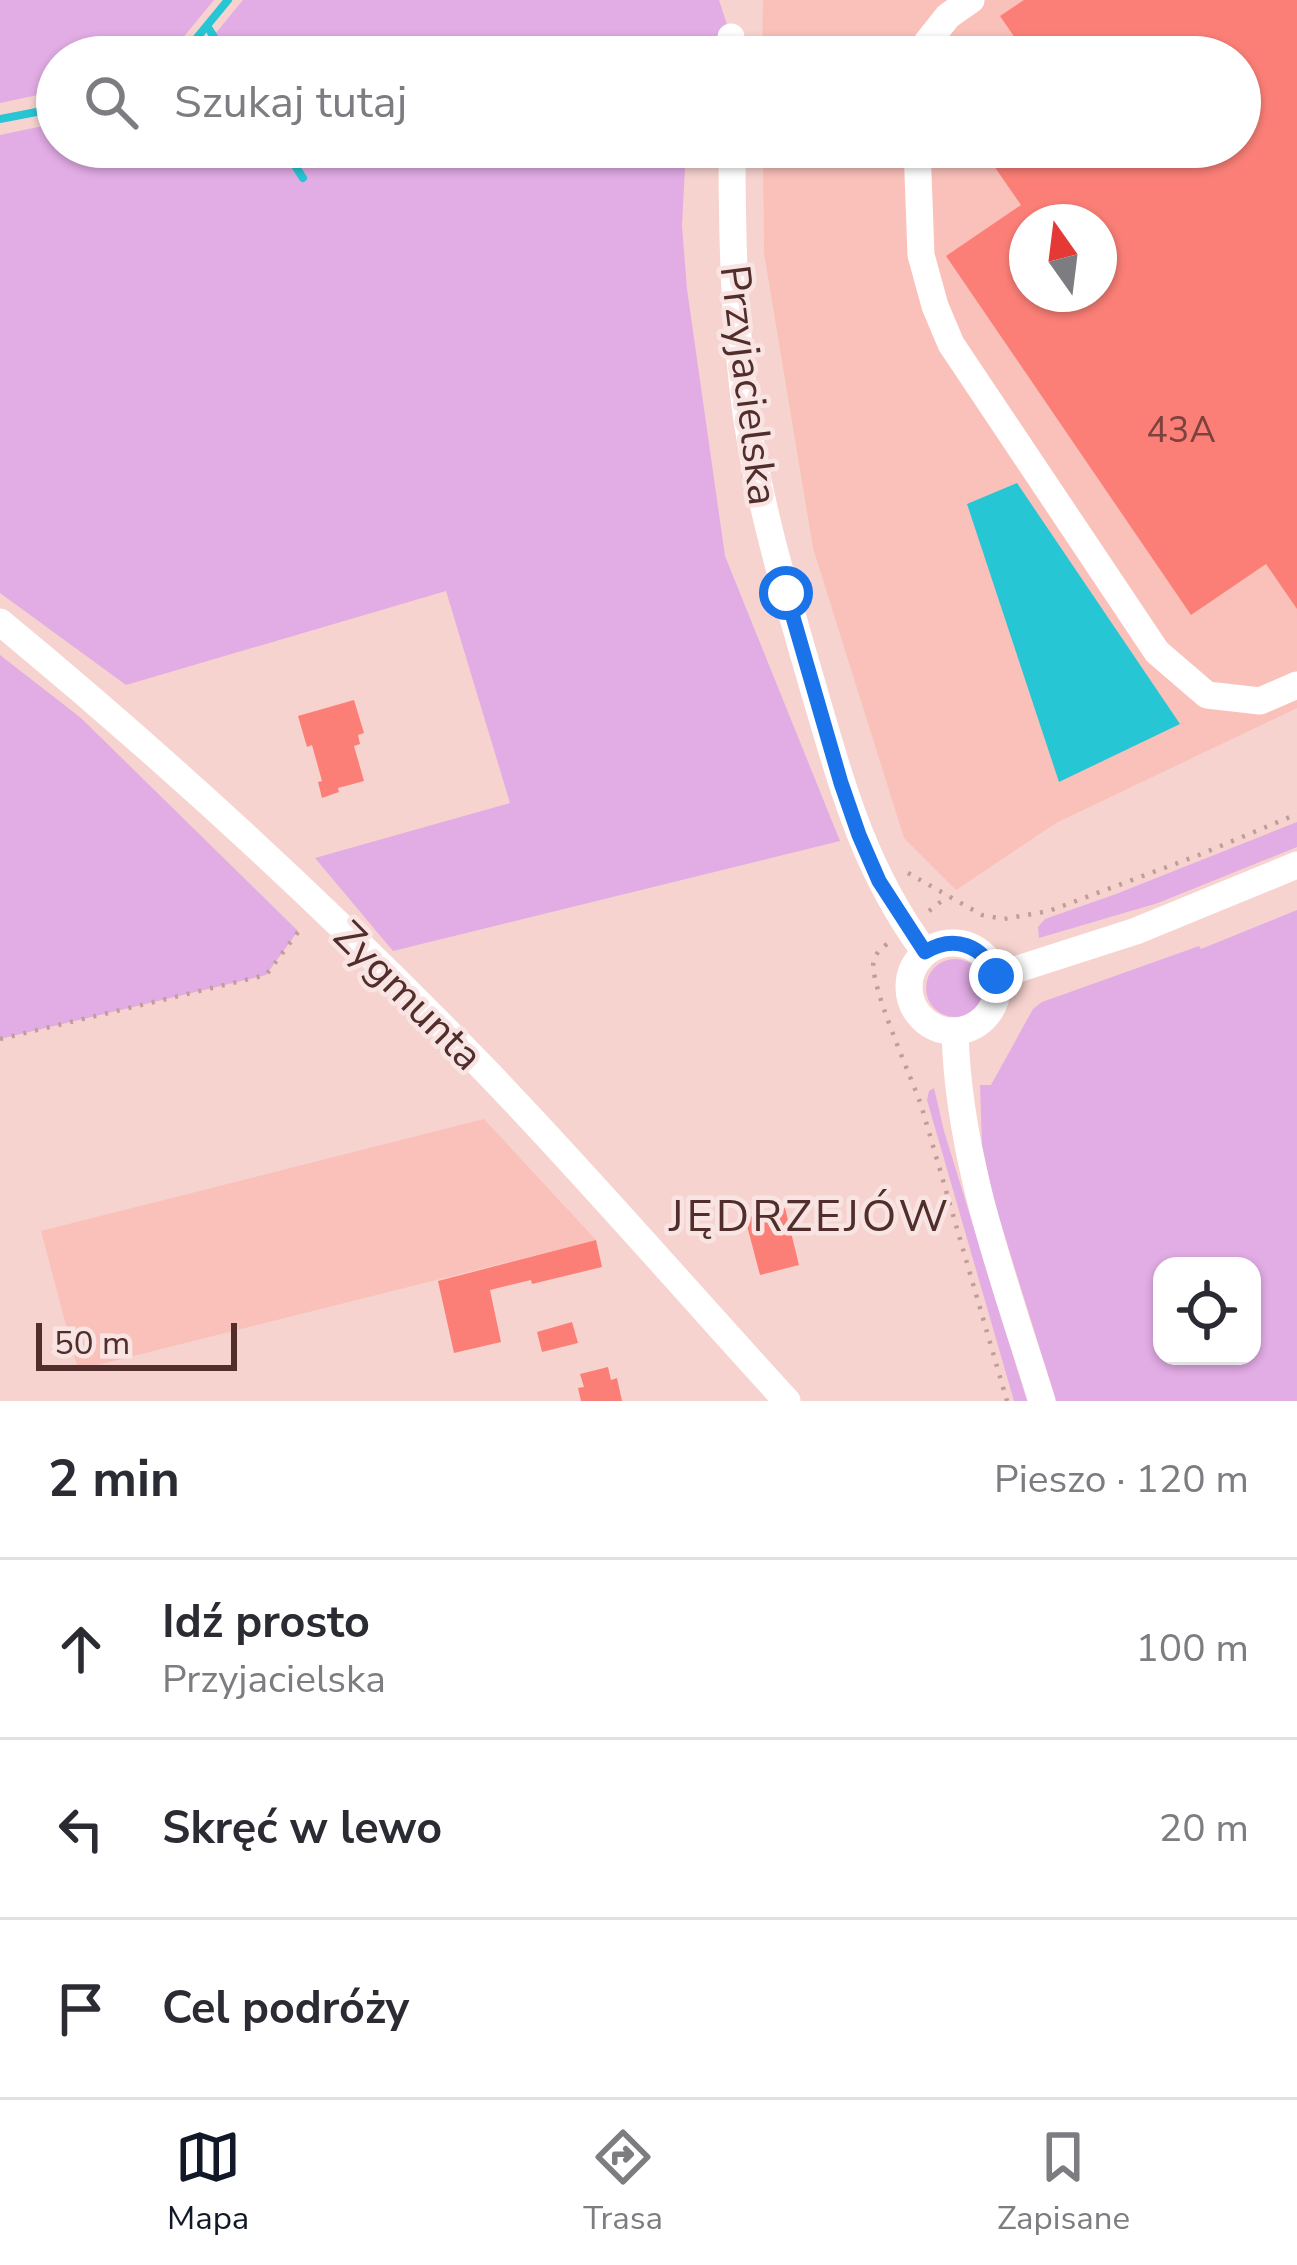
<!DOCTYPE html>
<html lang="pl">
<head>
<meta charset="utf-8">
<style>
  body { margin:0; font-family:"Nunito Sans",sans-serif; background:#f7f7f7; color:#2b2b33 }
  .controls { position:absolute; right:36px; bottom:36px; display:grid; overflow:hidden; border-radius:24px; box-shadow:0 3px 9px #0004 }
  .controls button { width:108px; height:108px; display:grid; place-items:center; padding:0; border:0; border-bottom:3px solid #e1e1e2; background:#fff; color:#2b2b33; font:60px sans-serif }
  .compass { position:absolute; left:1009px; top:204px; width:108px; height:108px; border-radius:50%; background:#fff; box-shadow:0 3px 9px #0004; rotate:346deg }
  .scale { position:absolute; left:36px; bottom:30px; width:201px; box-sizing:border-box; padding-left:12px; border:6px solid #512e2b; border-top:0; font-size:33px; line-height:42px; white-space:nowrap; color:#512e2b; -webkit-text-stroke:9px #f8e5e3; paint-order:stroke }
  .stop { position:absolute; width:36px; height:36px; margin:-27px; border:9px solid #1a73e8; border-radius:50%; background:#fff }
  .stop.end { background:#1a73e8; border-color:#fff; box-shadow:0 3px 12px #0008 }
  .list { margin:0; padding:0; list-style:none }
  h2 { display:flex; justify-content:space-between; align-items:center; height:156px; margin:0; padding:0 48px; font-size:51px }
  h2 small { font-size:39px; font-weight:400; color:#7c7c81 }
  .list li { display:grid; grid-template-columns:78px 1fr auto; gap:36px; align-items:center; box-sizing:border-box; height:180px; padding:0 48px; border-top:3px solid #e1e1e2 }
  .list b { display:block; font-size:45px; white-space:nowrap }
  .list p { margin:0; font-size:39px; white-space:nowrap; color:#7c7c81 }
  .list em { font-size:39px; font-style:normal; color:#7c7c81 }
  .icon { flex:none; width:66px; height:66px; fill:none; stroke:currentColor; stroke-width:2; stroke-linecap:round; stroke-linejoin:round }
  .map { position:relative; flex:none; width:1297px; height:1401px; overflow:hidden }
  .search { position:absolute; background:#fff; box-shadow:0 3px 9px #0004; left:36px; right:36px; top:36px; height:132px; display:flex; align-items:center; gap:30px; box-sizing:border-box; padding:0 42px; border-radius:66px; color:#7c7c81; font-size:45px }
  .sheet { height:696px; background:#fff }
  nav { display:flex; justify-content:space-around; align-items:center; box-sizing:border-box; height:168px; border-top:3px solid #e1e1e2; background:#fff; font-size:33px; color:#7c7c81 }
  nav a { display:grid; justify-items:center; gap:6px }
  nav .on { color:#111827 }
  .map>svg:first-child { display:block }
  .built { fill:#fac0ba; fill-rule:evenodd }
  .green { fill:#e2ace5; fill-rule:evenodd }
  .water { fill:#26c6d5 }
  .lines { fill:none; stroke-linecap:round; stroke-linejoin:round }
  .stream { stroke:#26c6d5; stroke-width:8 }
  .building { fill:#fb7f77; fill-rule:evenodd }
  .path { stroke:#c19d9a; stroke-width:4.5; stroke-dasharray:3 9; stroke-linecap:butt }
  .minor { stroke:#fff; stroke-width:27 }
  .route { stroke:#1a73e8; stroke-width:15 }
  .labels { text-anchor:middle; stroke-width:9; stroke-linejoin:round; paint-order:stroke }
  .number-label { font-size:36px; fill:#7c423e }
  .street-label { font-size:42px; fill:#512e2b; stroke:#f8e5e3 }
  .neighbourhood-label { font-size:45px; letter-spacing:3px; fill:#512e2b; stroke:#f8e5e3 }
</style>
</head>
<body>
<div class="map">
<svg width="1297" height="1401" viewBox="0 0 1297 1401">
  <rect width="100%" height="100%" fill="#f7d3cf"/>
  <g class="built">
    <path d="M 763,0 L 1297,0 L 1297,708 L 1056,823 L 956,890 L 904,838 L 813,548 L 764,253 L 763,147 L 1240,147 L 1240,57 L 762,57 ZM 1027,222 L 1099,222 L 1099,294 L 1027,294 Z"/>
    <polygon points="484,1119 596,1240 78,1370 41,1231"/>
  </g>
  <g class="green">
    <polygon points="0,0 214,0 167,57 57,57 57,91 0,103"/>
    <polygon points="243,0 719,0 731,37 723,57 196,57"/>
    <polygon points="57,123 57,147 686,147 682,226 687,289 725,556 840,841 393,951 315,858 510,803 446,591 126,685 0,593 0,135"/>
    <polygon points="0,655 81,718 298,931 266,975 0,1039"/>
    <polygon points="1297,822 1297,847 1158,903 1039,938 1038,927 1045,919 1116,894"/>
    <path d="M 1297,910 L 1297,1401 L 1056,1401 L 994,1201 L 982,1145 L 980,1085 L 991,1085 L 1033,1009 L 1042,1002 L 1199,946 L 1201,949 ZM 1162,1266 L 1252,1266 L 1252,1356 L 1162,1356 Z"/>
    <circle cx="955" cy="988" r="29"/>
    <polygon points="934,1088 944,1131 1027,1401 1014,1401 927,1100 929,1091"/>
  </g>
  <polygon class="water" points="1017,483 1180,724 1059,782 967,504"/>
  <g class="lines">
    <g class="stream">
      <polyline points="207,26 227,57"/>
      <polyline points="181,57 228,0"/>
      <polyline points="0,119 57,108"/>
      <polyline points="283,147 303,178"/>
    </g>
  </g>
  <g class="building">
    <path d="M 1024,0 L 1297,0 L 1297,609 L 1266,564 L 1191,615 L 946,256 L 1021,205 L 981,147 L 1240,147 L 1240,57 L 1028,57 L 1000,16 ZM 1027,222 L 1099,222 L 1099,294 L 1027,294 Z"/>
    <polygon points="354,700 364,733 358,735 360,744 354,746 364,781 338,788 339,792 322,798 318,782 322,781 312,745 307,747 298,716"/>
    <polygon points="785,1208 799,1265 760,1275 745,1218"/>
    <polygon points="596,1240 602,1267 532,1284 531,1280 490,1290 501,1342 454,1353 438,1281"/>
    <polygon points="572,1322 578,1343 542,1352 537,1332"/>
    <polygon points="608,1367 611,1380 617,1378 622,1401 581,1401 578,1388 584,1387 580,1374"/>
  </g>
  <g class="lines">
    <g class="path">
      <polyline points="908,873 982,915 1004,919 1049,911 1199,855 1297,814"/>
      <polyline points="929,911 948,896"/>
      <path d="M 887,944 C 881,949 877,952 874,959 C 867,981 913,1080 922,1108 L 1007,1401"/>
      <polyline points="0,1039 266,975 301,928"/>
    </g>
    <g class="minor">
      <polyline points="731,37 731,57"/>
      <polyline points="920,57 921,50 948,16 971,0"/>
      <path d="M 732,147 C 732,238 734,329 747,420 C 761,513 789,604 815,694 C 843,789 865,871 925,952"/>
      <polyline points="917,147 921,255 935,306 951,344 1157,652 1207,695 1260,701 1297,685"/>
      <path d="M 0,622 C 171,763 333,913 487,1072 C 590,1179 687,1292 787,1401"/>
      <circle cx="953" cy="987" r="44"/>
      <polyline points="996,976 1136,931 1297,865"/>
      <path d="M 955,1031 C 958,1159 1004,1280 1042,1401"/>
    </g>
  </g>
  <g class="lines">
    <path class="route" d="M 786,593 L 841,783 L 859,835 L 879,881 L 925,952 C 954,934 983,945 996,976"/>
  </g>
  <g class="labels">
    <g class="number-label">
      <text x="1181" y="442">43A</text>
    </g>
    <g class="street-label">
      <text transform="translate(750 385) rotate(83)" y="15">Przyjacielska</text>
      <text transform="translate(409 995) rotate(45)" y="15">Zygmunta</text>
    </g>
    <g class="neighbourhood-label">
      <text x="810" y="1231">JĘDRZEJÓW</text>
    </g>
  </g>
</svg>
<div class="controls">
<button><svg class="icon" aria-label="locate" viewBox="0 0 24 24"><circle cx="12" cy="12" r="6"/><path d="M12 2v4M12 18v4M2 12h4M18 12h4"/></svg></button>
</div>
<svg class="compass" viewBox="-18 -18 36 36"><path d="M0-13l5 13h-10z" fill="#e53935"/><path d="M0 13l5-13h-10z" fill="#7c7c81"/></svg>
<div class="scale">50 m</div>
<div class="stop" style="left:786px;top:593px"></div>
<div class="stop end" style="left:996px;top:976px"></div>
<div class="search"><svg class="icon" aria-label="search" viewBox="0 0 24 24"><circle cx="10" cy="10" r="6"/><path d="M15 15l6 6"/></svg>Szukaj tutaj</div>
</div>
<section class="sheet">
<h2>2 min<small>Pieszo · 120 m</small></h2>
<ul class="list">
<li><svg class="icon" aria-label="ahead" viewBox="0 0 24 24"><path d="M12 20V5M6 11l6-6 6 6"/></svg><div><b>Idź prosto</b><p>Przyjacielska</p></div><em>100 m</em></li>
<li><svg class="icon" aria-label="left" viewBox="0 0 24 24"><path d="M17 20v-9H6M10 6l-5 5 5 5"/></svg><div><b>Skręć w lewo</b></div><em>20 m</em></li>
<li><svg class="icon" aria-label="arrive" viewBox="0 0 24 24"><path d="M6 21V4h12l-3 4 3 4H6"/></svg><div><b>Cel podróży</b></div></li>
</ul>
</section>
<nav>
<a class="on"><svg class="icon" aria-label="map" viewBox="0 0 24 24"><path d="M3 6l6-2 6 2 6-2v14l-6 2-6-2-6 2zM9 4v14M15 6v14"/></svg>Mapa</a>
<a><svg class="icon" aria-label="directions" viewBox="0 0 24 24"><path d="M12 3l9 9-9 9-9-9zM9 14v-3h6M13 9l2 2-2 2"/></svg>Trasa</a>
<a><svg class="icon" aria-label="saved" viewBox="0 0 24 24"><path d="M7 4h10v16l-5-4-5 4z"/></svg>Zapisane</a>
</nav>
</body>
</html>
